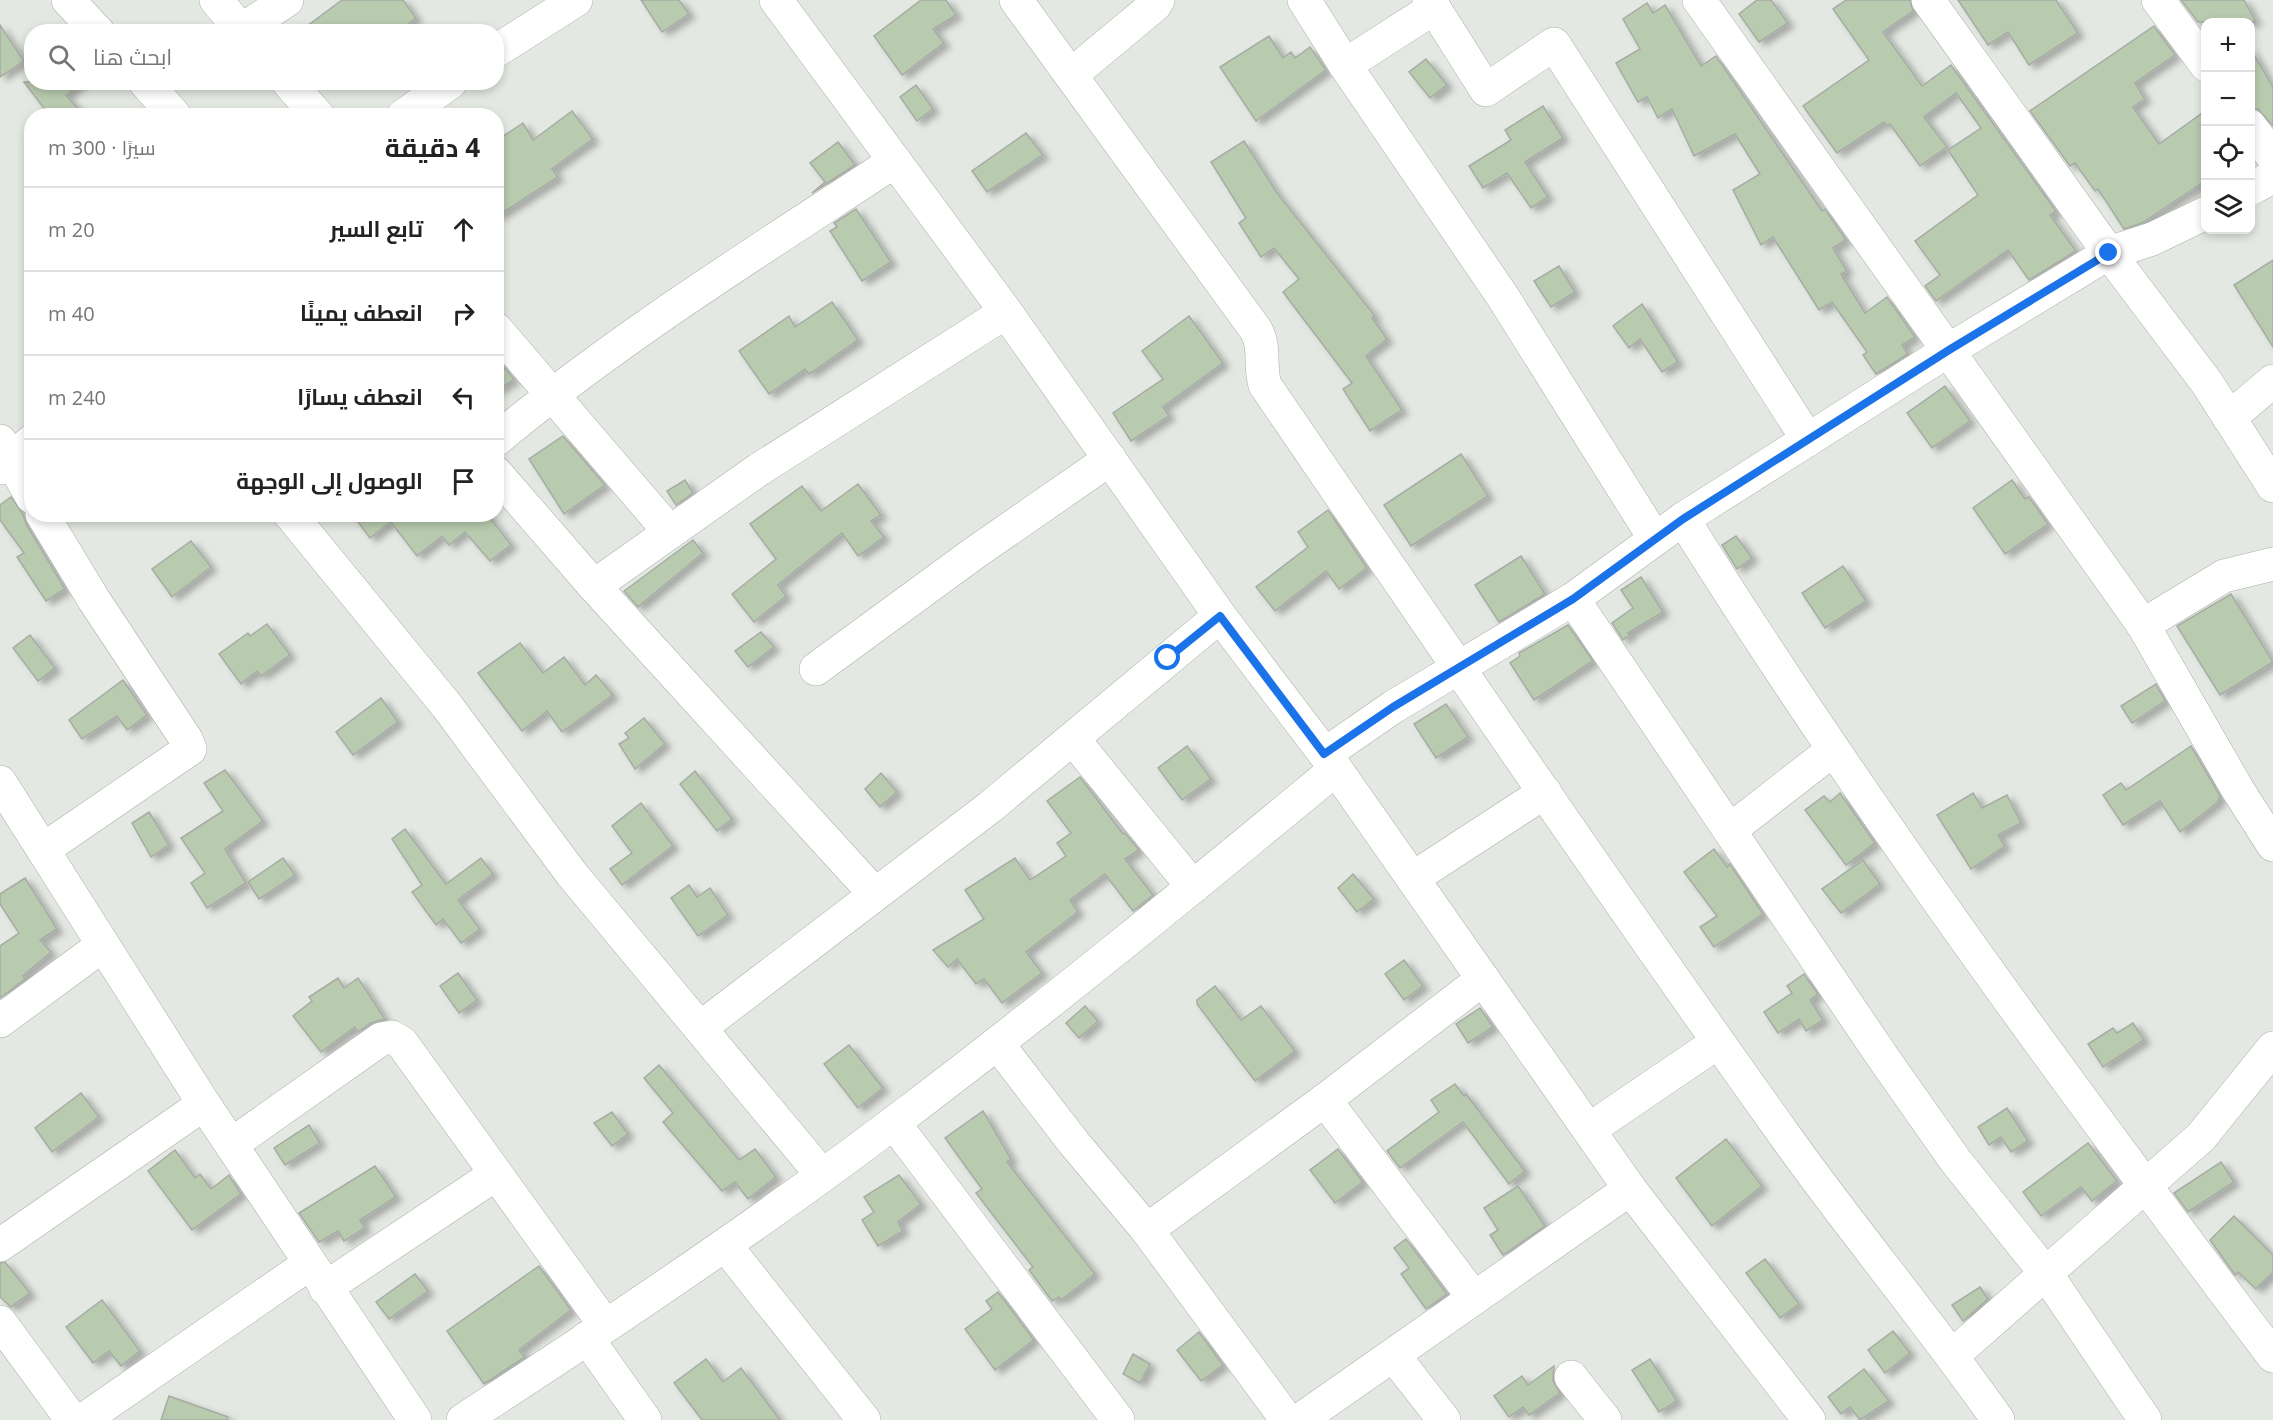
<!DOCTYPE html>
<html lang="ar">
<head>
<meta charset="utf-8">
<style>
  body { margin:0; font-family:"Open Sans",Cairo,sans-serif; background:#f2f2f2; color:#222; direction:rtl }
  .controls { position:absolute; right:18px; top:18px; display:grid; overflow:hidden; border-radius:12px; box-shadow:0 3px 9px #0003 }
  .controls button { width:54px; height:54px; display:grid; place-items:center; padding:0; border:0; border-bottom:2px solid #e0e0e0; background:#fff; color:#222; font:30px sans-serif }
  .stop { position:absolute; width:18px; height:18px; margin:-14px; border:4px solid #1a73e8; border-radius:50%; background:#fff }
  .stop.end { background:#1a73e8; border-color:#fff; box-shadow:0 2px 6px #0008 }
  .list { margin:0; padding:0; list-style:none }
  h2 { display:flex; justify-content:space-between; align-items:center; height:78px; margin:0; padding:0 24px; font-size:26px }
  h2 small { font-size:20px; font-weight:400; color:#767676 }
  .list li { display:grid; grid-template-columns:39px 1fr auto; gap:18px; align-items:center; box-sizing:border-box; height:84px; padding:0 24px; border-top:2px solid #e0e0e0 }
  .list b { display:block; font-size:22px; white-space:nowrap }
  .list em { font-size:20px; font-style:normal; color:#767676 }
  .icon { flex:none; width:33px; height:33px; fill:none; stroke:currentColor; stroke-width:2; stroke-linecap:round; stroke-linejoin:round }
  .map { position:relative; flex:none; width:2273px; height:1420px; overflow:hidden; direction:ltr }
  .search { position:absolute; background:#fff; box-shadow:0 3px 9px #0003; left:24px; top:24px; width:480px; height:66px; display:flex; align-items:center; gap:15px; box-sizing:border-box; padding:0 21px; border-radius:24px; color:#767676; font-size:22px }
  .panel { position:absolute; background:#fff; box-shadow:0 3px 9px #0003; left:24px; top:108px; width:480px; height:414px; border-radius:24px; direction:rtl }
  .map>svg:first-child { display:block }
  .building { fill:#b8cbae; stroke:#a7aba5; stroke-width:1.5; filter:url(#shadow) }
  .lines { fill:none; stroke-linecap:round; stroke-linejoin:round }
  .minor-casing { stroke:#acafaa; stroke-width:34 }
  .minor { stroke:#fff; stroke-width:33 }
  .route { stroke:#1a73e8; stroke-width:8 }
</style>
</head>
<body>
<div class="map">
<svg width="2273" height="1420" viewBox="0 0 2273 1420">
  <defs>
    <filter id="shadow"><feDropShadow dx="6" dy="4" stdDeviation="3" flood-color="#0004"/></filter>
  </defs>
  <rect width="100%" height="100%" fill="#e4e8e2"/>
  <g class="building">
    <polygon points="342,0 403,0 416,18 398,32 299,32"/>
    <polygon points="641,0 679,0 689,14 662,32"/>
    <polygon points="921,0 946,0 956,15 933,29 944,43 902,75 874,36"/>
    <polygon points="1757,0 1771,0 1788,23 1759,42 1739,14"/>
    <polygon points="1846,0 1910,0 1913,11 1883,32 1922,86 1951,65 2056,211 2050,215 2076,251 2029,280 2008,250 1936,301 1925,286 1940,275 1915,241 1978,195 1948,150 1981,128 1956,93 1924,117 1947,147 1920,166 1890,124 1887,126 1884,122 1837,153 1803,106 1869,60 1833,9"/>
    <polygon points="1958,0 2056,0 2078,33 2029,65 2008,32 1988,45"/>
    <polygon points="2181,0 2244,0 2256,22 2198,22"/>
    <polygon points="1647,3 1653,13 1665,5 1701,66 1716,56 1822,211 1825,209 1846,240 1833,248 1847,271 1841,274 1865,313 1887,297 1915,337 1902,345 1908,354 1876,374 1863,355 1867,352 1832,302 1819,310 1773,237 1761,245 1733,190 1760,174 1735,134 1694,156 1672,109 1658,118 1647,97 1638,102 1616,63 1640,49 1623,19"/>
    <polygon points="0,25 24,61 0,77"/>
    <polygon points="2154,26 2175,55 2135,83 2145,99 2133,107 2159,144 2205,111 2205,181 2142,223 2124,229 2098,189 2095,191 2075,163 2070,166 2030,111"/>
    <polygon points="1269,36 1283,58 1291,52 1295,58 1310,47 1326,70 1256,121 1220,67"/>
    <polygon points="2250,48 2273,87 2273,126 2258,109 2250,108"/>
    <polygon points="1426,59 1447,85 1430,98 1409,72"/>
    <polygon points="24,82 82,82 66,95 84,116 50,116"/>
    <polygon points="916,85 933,109 917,121 900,97"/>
    <polygon points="1543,106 1563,138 1525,162 1548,197 1531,208 1507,173 1483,188 1469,166 1511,140 1505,130"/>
    <polygon points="572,111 593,139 552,169 558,177 496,217 496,141 523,123 533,140"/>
    <polygon points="1026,133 1043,155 987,192 972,171"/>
    <polygon points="1244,141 1277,193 1375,316 1372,318 1387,339 1366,356 1402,410 1370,431 1343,389 1352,383 1283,292 1299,279 1274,248 1261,257 1239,223 1246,218 1211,162"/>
    <polygon points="838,142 855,165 812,193 825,182 810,163"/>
    <polygon points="856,209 891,262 862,281 830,231 837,227 834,223"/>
    <polygon points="2273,260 2273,347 2234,285"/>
    <polygon points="1559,266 1575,292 1551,307 1534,281"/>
    <polygon points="832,302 858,340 809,374 805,369 769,394 739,351 789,316 795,327"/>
    <polygon points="1642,304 1678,362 1662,372 1640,339 1629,348 1613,326"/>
    <polygon points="1189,316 1223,363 1163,407 1169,416 1131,441 1113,413 1163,379 1142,351"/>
    <polygon points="496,358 514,379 496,391"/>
    <polygon points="1945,386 1970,421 1932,448 1907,413"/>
    <polygon points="563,436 605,485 564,514 529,459"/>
    <polygon points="1461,454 1488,496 1411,546 1384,505"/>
    <polygon points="685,480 693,493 676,505 667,491"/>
    <polygon points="2012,480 2025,499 2029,497 2048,524 2005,554 1973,508"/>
    <polygon points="858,484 881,515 871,521 884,537 858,556 842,533 778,585 786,596 754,622 732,594 776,559 750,524 802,486 821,511"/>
    <polygon points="11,497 23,514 26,524 65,589 46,601 17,557 24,553 0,520 0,505"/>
    <polygon points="1328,510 1367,568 1339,589 1326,571 1275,611 1256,587 1308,547 1298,532"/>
    <polygon points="352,514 487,514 511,545 490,561 465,532 449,545 442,536 417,556 391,522 370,538"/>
    <polygon points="1736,536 1752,558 1737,569 1722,545"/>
    <polygon points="693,540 703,553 638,607 624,591"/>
    <polygon points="191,541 211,567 172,597 152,569"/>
    <polygon points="1521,556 1545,594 1499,622 1475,585"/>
    <polygon points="1843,566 1866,601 1825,628 1802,593"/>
    <polygon points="1641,577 1663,612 1628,633 1630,635 1623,640 1612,623 1633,608 1621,590"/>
    <polygon points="2231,594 2273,662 2220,695 2177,626"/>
    <polygon points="267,624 290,655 261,676 257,671 241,684 219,654 248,633 250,636"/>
    <polygon points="1568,625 1593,661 1534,700 1510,663 1520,656 1519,653"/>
    <polygon points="761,632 774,647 748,667 735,651"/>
    <polygon points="30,635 55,668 38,681 13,648"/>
    <polygon points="520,643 543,673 564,657 585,685 596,675 613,695 562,732 547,711 522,731 478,673"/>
    <polygon points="123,680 147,715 127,730 117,716 82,739 69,720"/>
    <polygon points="2156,684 2165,701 2132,723 2121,706"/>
    <polygon points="381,698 398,722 353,755 336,732"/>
    <polygon points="1446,704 1468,737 1436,758 1414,724"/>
    <polygon points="644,718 665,744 635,769 619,744 629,738 625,733"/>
    <polygon points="1187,746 1211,779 1182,800 1158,768"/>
    <polygon points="2191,746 2220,796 2218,802 2180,832 2160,801 2123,825 2103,795 2121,783 2126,790"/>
    <polygon points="225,770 263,821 225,849 246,883 207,908 191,883 205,873 181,838 223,811 204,783"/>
    <polygon points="695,771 732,819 717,831 680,784"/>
    <polygon points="881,773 897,792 880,807 865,789"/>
    <polygon points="1080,777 1123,834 1125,833 1139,850 1125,859 1153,895 1133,911 1105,874 1070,900 1078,912 1026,952 1042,973 1002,1003 984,979 976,984 957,959 948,967 933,950 984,919 965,890 1015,858 1030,880 1066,856 1057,843 1071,833 1047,801"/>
    <polygon points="1840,793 1875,843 1846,865 1805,810 1824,796 1830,802"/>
    <polygon points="1973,793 1982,808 2007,795 2021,823 1998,835 2005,846 1971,869 1937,815"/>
    <polygon points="641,803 673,846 622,885 610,869 632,853 612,826"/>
    <polygon points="149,812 169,845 151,857 132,823"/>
    <polygon points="405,829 446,884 481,858 493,874 458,900 480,929 461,943 443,919 436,925 412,892 422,885 392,839"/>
    <polygon points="1714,849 1727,867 1730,864 1763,914 1714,947 1700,927 1717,916 1684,872"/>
    <polygon points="283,858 295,875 259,899 248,882"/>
    <polygon points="1863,860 1880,884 1841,913 1822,889"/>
    <polygon points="1353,874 1374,899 1357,912 1338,888"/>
    <polygon points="25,878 57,929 40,940 51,952 23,976 25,979 0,998 0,946 19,933 0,904 0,894"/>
    <polygon points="689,885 697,897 710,888 728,915 698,936 671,898"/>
    <polygon points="1404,960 1423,986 1404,1000 1385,974"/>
    <polygon points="458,973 477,1000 459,1013 440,986"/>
    <polygon points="1804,974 1818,994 1810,1000 1823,1020 1806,1031 1799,1019 1778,1033 1764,1012 1792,993 1787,986"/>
    <polygon points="338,978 344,988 358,978 385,1019 371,1023 358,1032 355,1027 321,1052 293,1016 312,1001 309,997"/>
    <polygon points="1215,986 1241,1020 1261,1006 1295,1051 1255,1081 1197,1004 1197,1000"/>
    <polygon points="1085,1006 1098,1021 1079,1038 1066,1023"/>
    <polygon points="1480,1008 1493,1027 1468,1043 1456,1024"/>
    <polygon points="2133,1023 2144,1040 2103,1067 2088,1044 2113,1028 2117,1033"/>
    <polygon points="849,1045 883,1088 858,1108 824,1064"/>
    <polygon points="659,1065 739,1160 755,1149 776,1177 748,1199 735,1182 722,1191 663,1122 673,1113 644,1078"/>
    <polygon points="1455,1084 1464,1096 1466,1094 1525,1171 1509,1184 1463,1122 1400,1168 1387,1151 1439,1112 1431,1100"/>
    <polygon points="81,1093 99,1117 52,1152 35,1128"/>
    <polygon points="2007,1108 2028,1141 2011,1152 2001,1137 1989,1145 1978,1127"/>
    <polygon points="983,1111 1011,1159 1007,1162 1095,1274 1061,1300 1059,1297 1052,1301 1029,1270 1033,1267 976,1193 982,1189 945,1138"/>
    <polygon points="612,1112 628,1134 612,1146 594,1123"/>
    <polygon points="309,1125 320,1143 285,1165 274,1148"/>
    <polygon points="1726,1139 1762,1186 1712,1226 1676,1178"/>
    <polygon points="2088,1143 2117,1181 2092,1201 2081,1187 2041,1216 2023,1192"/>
    <polygon points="1338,1149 1363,1182 1335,1203 1310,1170"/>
    <polygon points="175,1150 195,1178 200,1174 211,1189 229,1175 241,1194 192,1230 148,1171"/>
    <polygon points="2221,1162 2234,1182 2188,1212 2174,1193"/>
    <polygon points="375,1166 396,1197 360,1220 365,1228 344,1241 338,1231 319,1242 299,1213"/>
    <polygon points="899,1175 921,1204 898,1222 903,1231 878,1246 862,1220 874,1212 864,1197"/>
    <polygon points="1518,1186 1545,1226 1503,1255 1490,1235 1498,1230 1484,1208"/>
    <polygon points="2234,1216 2273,1255 2273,1272 2256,1289 2238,1272 2235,1275 2210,1240"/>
    <polygon points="1406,1239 1447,1294 1426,1309 1401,1274 1409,1268 1394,1248"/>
    <polygon points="1765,1259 1799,1304 1780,1318 1746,1273"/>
    <polygon points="5,1262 30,1293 11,1307 0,1297 0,1263"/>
    <polygon points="539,1266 571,1310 519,1350 525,1357 484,1384 447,1331"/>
    <polygon points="415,1274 428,1291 389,1319 376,1302"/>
    <polygon points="1980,1287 1988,1299 1963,1321 1952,1305"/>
    <polygon points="998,1292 1034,1340 995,1370 965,1329 992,1309 986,1301"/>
    <polygon points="102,1300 140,1351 121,1366 109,1351 93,1363 66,1327"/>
    <polygon points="1893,1331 1910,1353 1885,1373 1868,1350"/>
    <polygon points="1199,1332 1223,1365 1201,1381 1177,1350"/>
    <polygon points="1133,1354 1150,1364 1140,1383 1123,1374"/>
    <polygon points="706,1359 723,1382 741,1368 780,1420 702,1420 674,1383"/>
    <polygon points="1650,1359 1677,1401 1659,1412 1632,1370"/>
    <polygon points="1554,1366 1553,1380 1560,1393 1529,1415 1523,1407 1509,1417 1494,1396 1522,1376 1528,1385"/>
    <polygon points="1864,1369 1889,1401 1860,1420 1850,1407 1841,1414 1828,1397"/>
    <polygon points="169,1396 228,1417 227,1420 161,1420"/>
  </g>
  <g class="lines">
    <g class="minor-casing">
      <g id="minor">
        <polyline points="68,0 98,32"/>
        <polyline points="216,0 243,32"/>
        <polyline points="776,0 1006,312 1220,616 1336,769 1630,1189 1809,1420"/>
        <path d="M 1016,0 L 1256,330 C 1266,348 1259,366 1265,385 C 1438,638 1610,891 1788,1140 C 1856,1235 1931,1324 1998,1420"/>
        <polyline points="1304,0 1345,65 1503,297 1655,539"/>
        <polyline points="1429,0 1486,90 1554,44 1808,440"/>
        <polyline points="1699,0 2143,625 2238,790 2273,845"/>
        <polyline points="1928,0 2109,253 2207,383 2273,486"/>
        <polyline points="2158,0 2206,65"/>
        <polyline points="242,30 287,0"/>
        <polyline points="496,51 576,0"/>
        <polyline points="1345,65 1434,8"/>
        <polyline points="1071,75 1155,5 1158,0"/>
        <polyline points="145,82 175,116"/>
        <polyline points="288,82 318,116"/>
        <polyline points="403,116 451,82"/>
        <polyline points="2250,126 2273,157"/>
        <polyline points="2250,189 2273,177"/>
        <polyline points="496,329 669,531"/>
        <polyline points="2229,418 2273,381"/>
        <path d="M 496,440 C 621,336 760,250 895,161"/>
        <polyline points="0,441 32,497"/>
        <polyline points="0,468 32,441"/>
        <polyline points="496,473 594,586 874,893"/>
        <polyline points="42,514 94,600 186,739 190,749 44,849"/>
        <polyline points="290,514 447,706 571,873 822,1175"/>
        <path d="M 1683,519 C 1864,808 2067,1083 2273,1356"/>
        <polyline points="594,586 758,470 1006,312"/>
        <polyline points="1573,599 1884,1059 1955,1160 2047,1275 2145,1420"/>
        <polyline points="2143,625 2224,576 2273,564"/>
        <polyline points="816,669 973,554 1110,459"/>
        <polyline points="1074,740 1193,887"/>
        <polyline points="1325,754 1393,707 1573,599 1683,519 1949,350 2109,253 2152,239 2206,213"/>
        <polyline points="0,782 204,1104 415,1420"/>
        <polyline points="1730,830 1833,750"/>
        <polyline points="1413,878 1545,792"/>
        <polyline points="0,1021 103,945"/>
        <polyline points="700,1028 990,807 1220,616"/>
        <polyline points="997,1043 1074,1143 1147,1230 1287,1420"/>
        <polyline points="1325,1100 1474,1298"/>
        <polyline points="894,1123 1118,1420"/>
        <polyline points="1590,1129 1718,1042"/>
        <polyline points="232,1144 381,1039 392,1037 402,1043 605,1325"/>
        <polyline points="1147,1230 1325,1100 1483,979"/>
        <polyline points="0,1245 204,1104"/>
        <polyline points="725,1245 864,1420"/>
        <polyline points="325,1288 496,1174"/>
        <polyline points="0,1322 72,1420"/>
        <polyline points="587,1338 645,1420"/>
        <polyline points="1953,1355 2201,1137 2273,1048"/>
        <polyline points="1394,1356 1444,1420"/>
        <polyline points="1571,1377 1605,1420"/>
        <polyline points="83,1420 309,1264"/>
        <path d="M 463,1420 C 610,1325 756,1227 896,1121 C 1046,1008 1191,889 1336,769"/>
        <polyline points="1300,1420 1630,1189"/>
      </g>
    </g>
    <use href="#minor" class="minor"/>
  </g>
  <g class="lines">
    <polyline class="route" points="1168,658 1220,616 1324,754 1393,707 1573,599 1683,519 1949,350 2109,253"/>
  </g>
</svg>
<div class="controls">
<button>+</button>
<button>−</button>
<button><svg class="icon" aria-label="locate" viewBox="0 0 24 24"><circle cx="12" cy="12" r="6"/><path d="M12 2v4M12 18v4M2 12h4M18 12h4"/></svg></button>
<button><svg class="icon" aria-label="layers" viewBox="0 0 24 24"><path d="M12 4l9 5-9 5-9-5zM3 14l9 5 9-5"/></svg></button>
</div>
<div class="stop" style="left:1168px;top:658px"></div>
<div class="stop end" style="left:2109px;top:253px"></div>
<div class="search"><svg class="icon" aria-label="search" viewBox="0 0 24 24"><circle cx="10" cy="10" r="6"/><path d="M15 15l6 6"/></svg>ابحث هنا</div>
<section class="panel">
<h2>4 دقيقة<small>سيرًا · 300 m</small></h2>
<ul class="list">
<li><svg class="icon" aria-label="ahead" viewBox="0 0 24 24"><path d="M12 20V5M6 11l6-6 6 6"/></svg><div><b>تابع السير</b></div><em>20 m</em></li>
<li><svg class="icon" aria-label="right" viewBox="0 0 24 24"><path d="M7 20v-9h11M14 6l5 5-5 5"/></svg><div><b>انعطف يمينًا</b></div><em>40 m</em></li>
<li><svg class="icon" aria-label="left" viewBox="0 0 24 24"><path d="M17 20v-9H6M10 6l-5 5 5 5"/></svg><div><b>انعطف يسارًا</b></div><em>240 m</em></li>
<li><svg class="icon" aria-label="arrive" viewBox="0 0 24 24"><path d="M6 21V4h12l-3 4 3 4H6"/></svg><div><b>الوصول إلى الوجهة</b></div></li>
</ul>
</section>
</div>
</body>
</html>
